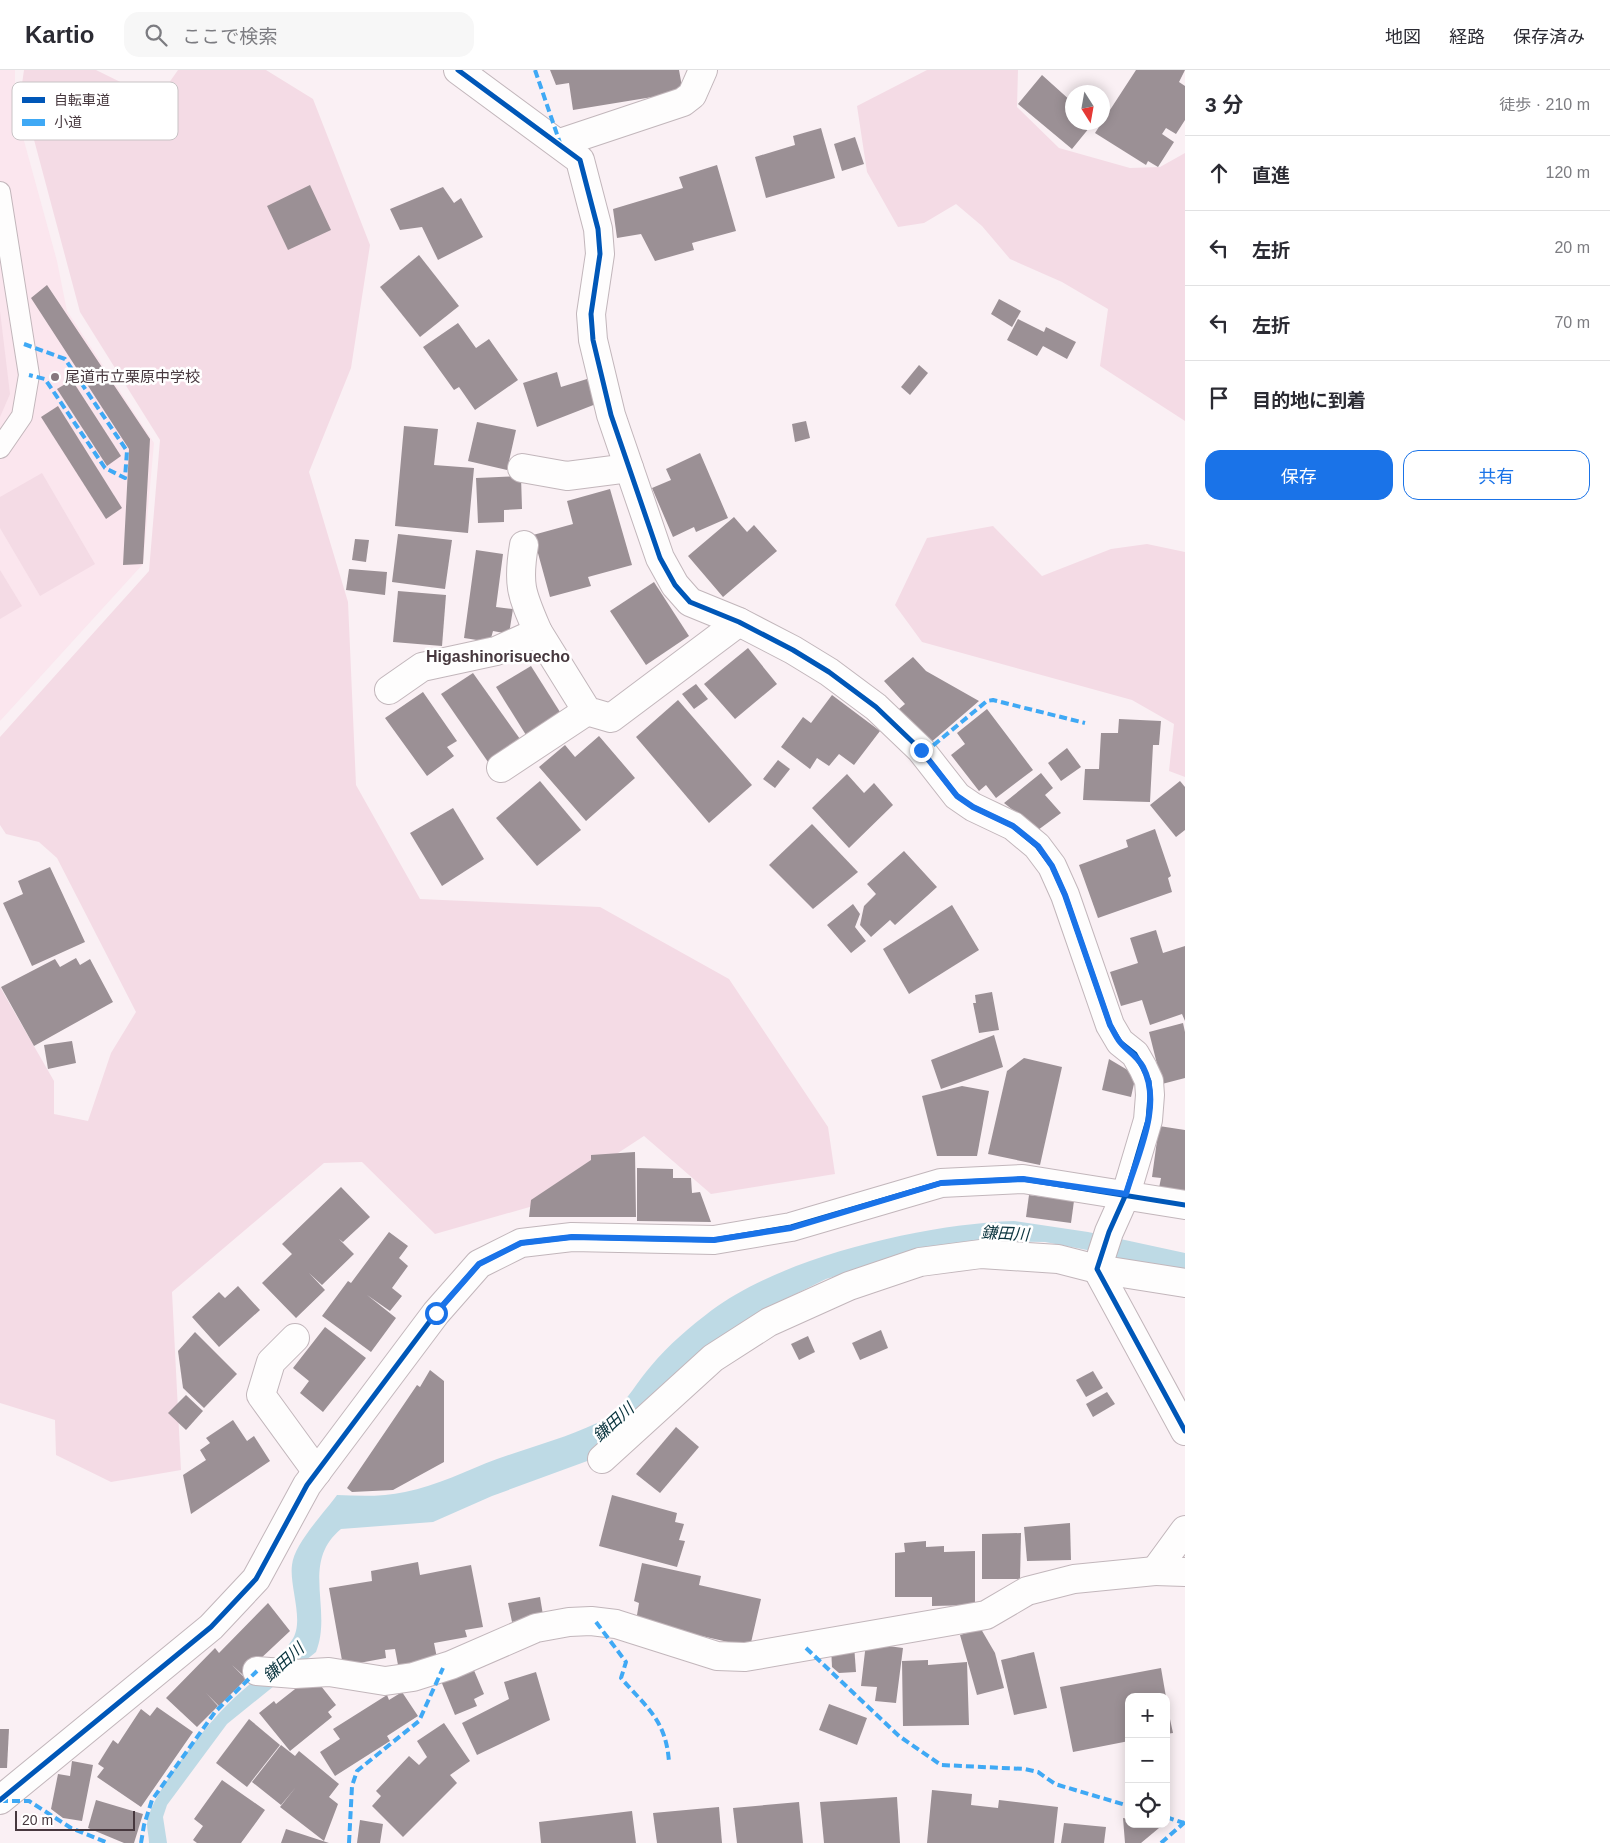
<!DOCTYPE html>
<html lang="ja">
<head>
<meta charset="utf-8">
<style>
  body { margin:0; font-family:Helvetica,"Noto Sans JP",sans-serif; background:#f7f7f7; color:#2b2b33 }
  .controls { position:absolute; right:15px; bottom:15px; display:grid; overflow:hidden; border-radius:10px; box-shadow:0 2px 12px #0003 }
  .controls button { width:45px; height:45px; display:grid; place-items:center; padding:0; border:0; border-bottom:1px solid #e1e1e2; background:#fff; color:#2b2b33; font:25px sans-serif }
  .compass { position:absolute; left:1065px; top:15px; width:45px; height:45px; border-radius:50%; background:#fff; box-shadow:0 2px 12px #0003; rotate:169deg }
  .scale { position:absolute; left:15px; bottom:12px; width:120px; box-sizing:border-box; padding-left:5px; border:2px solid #47383e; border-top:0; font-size:14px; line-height:18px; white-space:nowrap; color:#47383e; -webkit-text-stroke:4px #fff; paint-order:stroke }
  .stop { position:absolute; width:15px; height:15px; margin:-11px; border:4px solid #1a73e8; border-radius:50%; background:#fff }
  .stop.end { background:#1a73e8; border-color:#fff; box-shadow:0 1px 5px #0008 }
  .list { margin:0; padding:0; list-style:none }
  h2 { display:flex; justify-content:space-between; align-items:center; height:65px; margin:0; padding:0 20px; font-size:21px }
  h2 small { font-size:16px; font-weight:400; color:#7c7c81 }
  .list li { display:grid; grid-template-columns:32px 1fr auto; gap:15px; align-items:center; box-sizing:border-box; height:75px; padding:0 20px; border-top:1px solid #e1e1e2 }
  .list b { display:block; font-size:19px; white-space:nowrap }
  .list em { font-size:16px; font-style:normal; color:#7c7c81 }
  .actions { display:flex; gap:10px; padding:15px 20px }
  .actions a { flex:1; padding:11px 0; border:1px solid #1a73e8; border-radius:15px; text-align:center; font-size:18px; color:#1a73e8 }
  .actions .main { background:#1a73e8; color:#fff }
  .icon { flex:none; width:28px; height:28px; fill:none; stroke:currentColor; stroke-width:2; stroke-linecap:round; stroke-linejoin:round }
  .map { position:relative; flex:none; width:1185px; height:1773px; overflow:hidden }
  header { display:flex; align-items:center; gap:30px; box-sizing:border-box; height:70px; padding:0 25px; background:#fff; border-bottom:1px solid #e1e1e2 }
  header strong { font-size:24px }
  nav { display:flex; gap:28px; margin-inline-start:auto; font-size:18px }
  .search { width:350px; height:45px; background:#f7f7f7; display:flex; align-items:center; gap:12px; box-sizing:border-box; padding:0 18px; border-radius:15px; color:#7c7c81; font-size:19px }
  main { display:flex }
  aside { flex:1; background:#fff }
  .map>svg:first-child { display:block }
  .built { fill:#fbe6ee }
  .green { fill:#f4dbe5 }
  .water { fill:#bedae5 }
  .building { fill:#9b9095 }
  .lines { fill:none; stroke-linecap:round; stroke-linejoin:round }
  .service-casing { stroke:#c2b6bb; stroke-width:22 }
  .minor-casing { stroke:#c2b6bb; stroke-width:30 }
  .service { stroke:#fefdfd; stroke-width:20 }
  .minor { stroke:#fefdfd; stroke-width:28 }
  .quiet { stroke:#3fa9f5; stroke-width:4; stroke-dasharray:8 4; stroke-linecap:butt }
  .cycleway-casing { stroke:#fff; stroke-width:8 }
  .cycleway { stroke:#0057b8; stroke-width:5 }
  .route { stroke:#1a73e8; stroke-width:6 }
  .poi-dot { fill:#86787e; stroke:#fff; stroke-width:2 }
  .labels { text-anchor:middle; stroke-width:5; stroke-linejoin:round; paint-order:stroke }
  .poi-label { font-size:15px; fill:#47383e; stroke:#fff; text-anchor:start }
  .neighbourhood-label { font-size:16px; font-weight:bold; fill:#47383e; stroke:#fff }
  .water-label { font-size:16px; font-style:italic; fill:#09333d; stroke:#fff }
  .key { fill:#fff; stroke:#c8c3c5; stroke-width:1 }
  .key-label { font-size:14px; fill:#47383e }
</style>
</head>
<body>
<header>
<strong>Kartio</strong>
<div class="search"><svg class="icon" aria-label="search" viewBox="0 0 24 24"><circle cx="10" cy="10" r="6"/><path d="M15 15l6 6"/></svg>ここで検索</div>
<nav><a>地図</a><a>経路</a><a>保存済み</a></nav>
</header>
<main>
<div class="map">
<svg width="1185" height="1773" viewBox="0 0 1185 1773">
  <rect width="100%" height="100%" fill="#faf0f4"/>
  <polygon class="built" points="0,0 15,0 15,38 57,191 67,241 154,373 143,494 0,651"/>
  <g class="green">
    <polygon points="24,0 96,0 157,30 178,0 266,0 313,29 370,175 351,298 309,402 348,532 356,715 420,829 600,837 729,909 828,1057 835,1104 711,1124 644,1066 540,1134 435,1164 362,1092 324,1093 172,1222 181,1400 111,1412 56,1385 55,1350 0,1333 0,917 54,1011 54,1044 88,1051 111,983 136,942 57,788 39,772 6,764 0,755 0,667 149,501 160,370 80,242 21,21"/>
    <polygon points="927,0 1018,0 1017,37 1059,78 1130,98 1160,97 1185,83 1185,351 1100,296 1108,239 1062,212 1010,189 982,156 956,134 924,153 898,157 867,102 857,36"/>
    <polygon points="0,241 10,324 0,347"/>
    <polygon points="42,403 95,494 40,526 0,458 0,427"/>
    <polygon points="993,456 1042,506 1111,479 1147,474 1185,482 1185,707 1169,701 1174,654 1132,630 922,572 895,535 927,468"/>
    <polygon points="0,500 22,536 0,549"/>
  </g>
  <path class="water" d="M 1014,1151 L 1088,1162 L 1185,1183 L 1185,1211 L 1109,1192 L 1087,1180 L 1045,1172 L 981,1171 L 932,1177 L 826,1209 L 765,1239 L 590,1390 L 492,1426 L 433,1452 L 341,1459 C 300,1493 333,1539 316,1582 L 227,1654 L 167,1735 L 163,1747 L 167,1773 L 149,1773 C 149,1767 147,1760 147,1754 C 150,1724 206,1656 227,1635 C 248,1614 276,1595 292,1570 C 305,1552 289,1516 292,1495 C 294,1474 324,1443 337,1425 C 359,1426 383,1427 405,1422 C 437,1416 467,1400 497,1389 C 531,1377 565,1368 597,1353 C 602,1350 609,1348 613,1344 C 627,1330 638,1311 651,1296 C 668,1275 691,1256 712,1240 C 785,1186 925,1154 1014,1151 Z"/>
  <g class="building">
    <polygon points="550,0 679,0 683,22 573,40 569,13 556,15"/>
    <polygon points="1136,0 1185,0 1179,12 1185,16 1185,50 1176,64 1166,58 1162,64 1174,72 1158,97 1148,91 1146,95 1095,63"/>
    <polygon points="1042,5 1072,32 1072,52 1094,52 1072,79 1018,34"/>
    <polygon points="821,58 835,108 766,128 755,87 795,75 793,66"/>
    <polygon points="855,67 864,94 842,101 834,74"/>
    <polygon points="717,95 736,161 692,173 694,180 655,191 641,164 617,168 613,139 683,118 679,107"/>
    <polygon points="310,115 331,160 288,180 267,136"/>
    <polygon points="443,117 454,133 461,128 483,167 438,190 422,157 400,160 390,139"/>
    <polygon points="419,185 459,236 420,267 380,217"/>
    <polygon points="47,215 150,369 143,494 123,495 129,379 31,228"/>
    <polygon points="999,229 1021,241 1012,257 991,244"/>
    <polygon points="1018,249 1044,262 1046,257 1076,272 1067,289 1043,276 1037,286 1007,270"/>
    <polygon points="458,253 476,278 489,269 518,310 475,340 459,317 454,320 423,277"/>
    <polygon points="919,295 928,303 910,325 901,317"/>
    <polygon points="557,302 561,317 587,309 596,334 537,357 523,313"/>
    <polygon points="72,310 121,386 107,396 57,319"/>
    <polygon points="58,336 122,438 106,449 41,347"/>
    <polygon points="806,351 810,368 795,372 792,354"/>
    <polygon points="477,352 516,360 507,400 468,391"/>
    <polygon points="404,356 438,359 434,395 474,398 468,463 395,456"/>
    <polygon points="700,383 728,448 696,462 694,457 673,467 652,418 671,410 666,399"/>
    <polygon points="521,406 522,439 504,440 504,452 478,453 476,408"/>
    <polygon points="610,419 632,495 588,507 591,516 550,527 533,465 573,454 567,431"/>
    <polygon points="734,447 747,462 754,455 777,481 723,527 688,486"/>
    <polygon points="398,464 452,470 445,519 392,512"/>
    <polygon points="355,469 369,470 366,492 352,490"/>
    <polygon points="476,480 503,484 496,537 513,539 509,564 493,561 490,572 464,568"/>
    <polygon points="349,499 387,502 385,525 346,520"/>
    <polygon points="654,512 689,566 646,595 610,541"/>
    <polygon points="398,521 446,525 442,576 393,572"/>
    <polygon points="748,578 777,614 735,649 704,614"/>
    <polygon points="913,587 926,601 979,631 929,674 899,639 905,634 884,611"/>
    <polygon points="531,596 560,642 526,665 496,617"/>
    <polygon points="473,603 520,669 488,692 441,624"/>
    <polygon points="696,614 708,629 694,639 682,624"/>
    <polygon points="423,622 457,671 447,677 454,686 427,706 385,648"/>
    <polygon points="832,625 880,661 854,695 839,684 829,696 817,688 810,699 781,677 803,647 811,653"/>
    <polygon points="678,630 752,715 709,753 636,667"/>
    <polygon points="987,639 1033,700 996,728 986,715 979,721 951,685 965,674 957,663"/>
    <polygon points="1119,649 1161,651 1159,675 1153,675 1150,732 1083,730 1085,699 1099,699 1101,663 1118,663"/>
    <polygon points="599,666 635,708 586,751 539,697 565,675 575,687"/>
    <polygon points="1067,678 1081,697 1061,711 1048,693"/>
    <polygon points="778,690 790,699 775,718 763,709"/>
    <polygon points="1041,703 1053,718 1045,725 1061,743 1038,760 1004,733"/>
    <polygon points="847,704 864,723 874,713 893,735 849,778 812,738"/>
    <polygon points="540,711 581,760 537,796 496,748"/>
    <polygon points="1180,711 1185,717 1185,760 1176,767 1150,735"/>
    <polygon points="453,738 484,789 442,816 410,763"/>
    <polygon points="812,754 858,802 813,839 769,795"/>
    <polygon points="1155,759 1171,806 1168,808 1172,822 1098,848 1079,795 1128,777 1126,770"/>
    <polygon points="904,781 937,817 895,855 890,850 871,867 860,855 864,836 876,824 867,814"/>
    <polygon points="50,797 85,872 32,896 3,833 23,824 18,811"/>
    <polygon points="853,834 860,844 855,857 866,871 851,883 827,855"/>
    <polygon points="952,835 979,880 909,924 883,879"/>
    <polygon points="1156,860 1163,883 1185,876 1185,951 1182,944 1150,955 1142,930 1121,936 1110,902 1138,893 1130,868"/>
    <polygon points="76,888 80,895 90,889 113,932 34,976 1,917 55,889 60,897"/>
    <polygon points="992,922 999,960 979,963 973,933 976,933 975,925"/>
    <polygon points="1183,953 1185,962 1185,1008 1162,1014 1149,962"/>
    <polygon points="994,965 1003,997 941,1019 931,990"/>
    <polygon points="72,971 76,993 48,999 44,975"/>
    <polygon points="1024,988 1062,997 1040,1095 988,1084 1007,1001"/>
    <polygon points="1109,989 1136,1005 1131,1027 1102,1020"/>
    <polygon points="962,1016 989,1021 977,1086 937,1086 922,1026"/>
    <polygon points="1159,1056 1185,1060 1185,1123 1159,1118 1161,1108 1152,1107"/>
    <polygon points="635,1082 636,1147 529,1147 531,1130 591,1090 591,1085"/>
    <polygon points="637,1098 673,1099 673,1108 691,1108 692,1123 700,1122 711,1152 637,1151"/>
    <polygon points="341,1117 370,1147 343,1172 339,1169 354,1184 322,1215 309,1203 325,1220 296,1248 262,1213 292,1184 282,1174"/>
    <polygon points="1029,1125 1074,1131 1071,1153 1026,1147"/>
    <polygon points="389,1162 408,1176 399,1188 408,1196 392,1218 402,1226 390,1241 367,1225 396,1248 371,1282 322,1246 348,1211 351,1213"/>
    <polygon points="238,1216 260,1240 219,1277 192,1247 219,1222 225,1228"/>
    <polygon points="325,1257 366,1288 323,1342 300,1323 309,1311 293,1298"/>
    <polygon points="881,1260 888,1278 860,1290 852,1273"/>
    <polygon points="195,1262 237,1304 204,1338 183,1318 178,1281"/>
    <polygon points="808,1266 815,1282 799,1290 791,1274"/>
    <polygon points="430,1300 444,1311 444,1392 393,1420 352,1422 347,1418 417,1315 420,1317"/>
    <polygon points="1093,1301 1103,1318 1086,1327 1076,1310"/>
    <polygon points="1107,1322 1115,1334 1093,1347 1086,1334"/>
    <polygon points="186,1325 203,1341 186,1360 168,1343"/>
    <polygon points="233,1350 247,1371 254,1366 270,1391 191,1444 183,1405 206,1390 200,1380 210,1373 206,1368"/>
    <polygon points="676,1357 699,1377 660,1423 636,1404"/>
    <polygon points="612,1425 677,1443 675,1452 684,1454 679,1470 685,1471 677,1497 599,1476"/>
    <polygon points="1070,1453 1071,1490 1027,1491 1024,1457"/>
    <polygon points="1021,1463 1020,1509 982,1509 982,1464"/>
    <polygon points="926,1471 926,1477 944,1476 944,1482 975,1481 975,1535 932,1536 932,1527 895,1527 895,1483 905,1482 904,1473"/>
    <polygon points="418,1492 420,1505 471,1495 483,1557 465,1560 467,1567 434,1573 437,1588 398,1595 395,1579 385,1580 386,1588 343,1596 329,1518 372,1511 371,1501"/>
    <polygon points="642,1493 701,1506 699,1515 761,1529 750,1577 636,1551 639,1533 634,1531"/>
    <polygon points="540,1527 543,1545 512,1552 508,1533"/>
    <polygon points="268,1533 290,1561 243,1605 232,1595 246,1609 219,1636 206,1623 218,1636 197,1657 166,1628 215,1578 219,1583"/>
    <polygon points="981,1559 995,1583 1004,1618 977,1625 960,1565"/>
    <polygon points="866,1573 903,1578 896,1633 875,1631 877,1617 861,1616"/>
    <polygon points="854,1575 856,1602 839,1603 832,1597 831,1577"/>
    <polygon points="1034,1582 1047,1638 1014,1645 1001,1590"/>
    <polygon points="928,1590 928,1595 967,1592 969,1655 903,1656 902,1591"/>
    <polygon points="473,1598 484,1624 474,1629 477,1636 455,1645 441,1611"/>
    <polygon points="1161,1598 1166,1627 1129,1627 1129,1671 1073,1682 1060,1617"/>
    <polygon points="536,1602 550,1650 477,1685 462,1653 509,1629 504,1612"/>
    <polygon points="317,1611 336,1635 328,1642 332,1647 290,1681 259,1643 274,1631 276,1634 304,1612 309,1618"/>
    <polygon points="402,1622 418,1646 387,1666 390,1671 335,1706 320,1682 340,1669 333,1659 387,1625 389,1630"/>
    <polygon points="1166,1631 1173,1663 1166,1664"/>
    <polygon points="829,1634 867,1648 857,1675 819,1660"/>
    <polygon points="157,1637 193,1662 141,1737 97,1707 104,1698 98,1694 113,1670 118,1674 141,1639 150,1646"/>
    <polygon points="249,1649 280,1675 247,1717 216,1693"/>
    <polygon points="444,1653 470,1691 450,1705 457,1713 403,1767 372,1736 381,1726 376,1721 409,1686 419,1695 427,1687 417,1671"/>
    <polygon points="0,1659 9,1659 7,1698 0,1698"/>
    <polygon points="281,1675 295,1686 299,1681 339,1714 329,1727 338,1734 324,1771 280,1737 296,1717 281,1735 252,1712"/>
    <polygon points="72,1691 93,1695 82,1751 63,1748 51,1739 58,1704 70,1706"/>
    <polygon points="222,1710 265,1740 241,1773 197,1773 193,1770 203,1756 194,1749"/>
    <polygon points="932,1720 972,1724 971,1735 998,1738 999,1730 1058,1737 1054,1773 927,1773"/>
    <polygon points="897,1727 900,1773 824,1773 820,1732"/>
    <polygon points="96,1730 143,1744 134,1773 124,1773 88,1758"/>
    <polygon points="799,1732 803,1773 737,1773 733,1738"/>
    <polygon points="719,1737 722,1773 657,1773 653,1743"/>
    <polygon points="632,1741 636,1773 541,1773 539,1752"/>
    <polygon points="1123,1748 1129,1749 1129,1754 1147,1754 1159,1758 1141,1773 1125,1773"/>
    <polygon points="360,1750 383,1754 380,1773 357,1773"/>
    <polygon points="1064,1753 1106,1757 1104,1773 1061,1773"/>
    <polygon points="286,1759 329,1773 281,1773"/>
  </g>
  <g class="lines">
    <g class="service-casing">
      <polyline id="service" points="0,122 29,305 22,346 0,378"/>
    </g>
    <g class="minor-casing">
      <g id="minor">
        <polyline points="458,0 580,90 598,159 600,184 591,244 593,270 611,345 660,488 675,515 690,532 739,552 793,580 829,602 876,637 921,680 957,726 973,737 1013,756 1037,776 1052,796 1065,825 1110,955 1120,972 1135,984 1143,998 1149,1011 1150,1025 1148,1050 1126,1124 1109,1162 1097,1199 1185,1361"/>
        <polyline points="560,73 683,32 692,25 703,0"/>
        <polyline points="522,398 567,406 629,398"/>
        <path d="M 524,475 C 517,516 522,525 538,562"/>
        <polyline points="389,620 422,597 496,581 538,562 587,641 611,648 739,552"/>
        <polyline points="501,698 587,641"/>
        <polyline points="295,1268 271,1292 261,1325 317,1402"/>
        <polyline points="602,1389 713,1288 769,1252 849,1216 920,1192 981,1184 1058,1189 1097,1199 1185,1213"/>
        <polyline points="1185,1460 1155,1501 1185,1502"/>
        <polyline points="257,1601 295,1604 329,1602 385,1611 413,1607 451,1595 536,1558 569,1552 591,1551 616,1554 717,1586 745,1587 986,1545 1027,1521 1074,1509 1155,1501"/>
        <polyline points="0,1730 211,1557 256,1509 307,1415 436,1243 479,1194 521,1173 572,1167 714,1170 791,1157 941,1113 1023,1109 1185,1135"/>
      </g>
    </g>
    <use href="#service" class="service"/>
    <use href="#minor" class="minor"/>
    <g class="quiet">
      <polyline points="535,0 560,73"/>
      <polyline points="24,274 65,289 127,381 125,408 105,398 45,309 29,305"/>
      <polyline points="924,683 987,631 993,630 1085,653"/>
      <path d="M 596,1552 L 626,1592 L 621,1608 C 647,1638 666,1650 669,1692"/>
      <polyline points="806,1578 899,1666 941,1695 1025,1699 1038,1702 1055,1714 1129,1736"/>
      <polyline points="0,1731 29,1731 71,1758 108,1773"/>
      <polyline points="1166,1747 1184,1753"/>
      <polyline points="141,1773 144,1755 152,1730 215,1642 257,1601"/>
      <polyline points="349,1773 352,1716 357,1701 419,1651 443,1598"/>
      <polyline points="1161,1773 1185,1752"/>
    </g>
    <g class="cycleway-casing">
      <g id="cycleway">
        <polyline points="458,0 580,90 598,159 600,184 591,244 593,270 611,345 660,488 675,515 690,532 739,552 793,580 829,602 876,637 921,680 957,726 973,737 1013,756 1037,776 1052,796 1065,825 1110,955 1120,972 1135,984 1143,998 1149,1011 1150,1025 1148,1050 1126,1124 1109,1162 1097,1199 1185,1361"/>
        <polyline points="0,1730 211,1557 256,1509 307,1415 436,1243 479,1194 521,1173 572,1167 714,1170 791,1157 941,1113 1023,1109 1185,1135"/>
      </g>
    </g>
    <use href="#cycleway" class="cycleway"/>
  </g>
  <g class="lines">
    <path class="route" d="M 436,1243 L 479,1194 L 521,1173 L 572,1167 L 714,1170 L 791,1158 L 941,1113 L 1023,1109 L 1126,1124 C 1137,1086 1163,1035 1143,997 C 1136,984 1128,982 1120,972 C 1116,967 1113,960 1110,955 L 1065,825 L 1052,796 L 1038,776 L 1013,756 L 973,737 L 957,726 L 921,680"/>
  </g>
  <circle class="poi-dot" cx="55" cy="307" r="5"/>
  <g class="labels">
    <g class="poi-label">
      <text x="65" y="312">尾道市立栗原中学校</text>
    </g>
    <g class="neighbourhood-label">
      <text x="498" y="592">Higashinorisuecho</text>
    </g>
    <g class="water-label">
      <text transform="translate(1005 1163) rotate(3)" y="6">鎌田川</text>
      <text transform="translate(613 1352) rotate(-42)" y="6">鎌田川</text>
      <text transform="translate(283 1592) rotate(-42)" y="6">鎌田川</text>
    </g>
  </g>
  <rect x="12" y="12" width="166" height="58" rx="8" class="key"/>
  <rect x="22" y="27" width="23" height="6" fill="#0057b8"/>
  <rect x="22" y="49" width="23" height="7" fill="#3fa9f5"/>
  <g class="key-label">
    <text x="54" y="35">自転車道</text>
    <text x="54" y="57">小道</text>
  </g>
</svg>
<div class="controls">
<button>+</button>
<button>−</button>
<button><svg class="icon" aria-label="locate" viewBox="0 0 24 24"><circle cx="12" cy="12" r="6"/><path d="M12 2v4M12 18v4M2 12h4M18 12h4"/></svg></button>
</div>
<svg class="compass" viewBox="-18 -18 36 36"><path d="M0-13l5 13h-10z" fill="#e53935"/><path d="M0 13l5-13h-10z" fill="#7c7c81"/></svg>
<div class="scale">20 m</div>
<div class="stop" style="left:436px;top:1243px"></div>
<div class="stop end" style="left:921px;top:680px"></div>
</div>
<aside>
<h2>3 分<small>徒歩 · 210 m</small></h2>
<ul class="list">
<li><svg class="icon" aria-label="ahead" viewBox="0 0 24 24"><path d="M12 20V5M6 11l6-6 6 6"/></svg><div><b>直進</b></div><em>120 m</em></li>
<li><svg class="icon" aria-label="left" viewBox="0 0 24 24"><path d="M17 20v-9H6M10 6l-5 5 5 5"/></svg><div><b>左折</b></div><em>20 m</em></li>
<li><svg class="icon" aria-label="left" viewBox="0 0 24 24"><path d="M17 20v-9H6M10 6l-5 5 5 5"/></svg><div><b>左折</b></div><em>70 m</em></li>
<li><svg class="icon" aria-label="arrive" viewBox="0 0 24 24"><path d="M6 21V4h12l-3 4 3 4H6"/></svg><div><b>目的地に到着</b></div></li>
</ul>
<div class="actions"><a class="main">保存</a><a>共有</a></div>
</aside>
</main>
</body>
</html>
